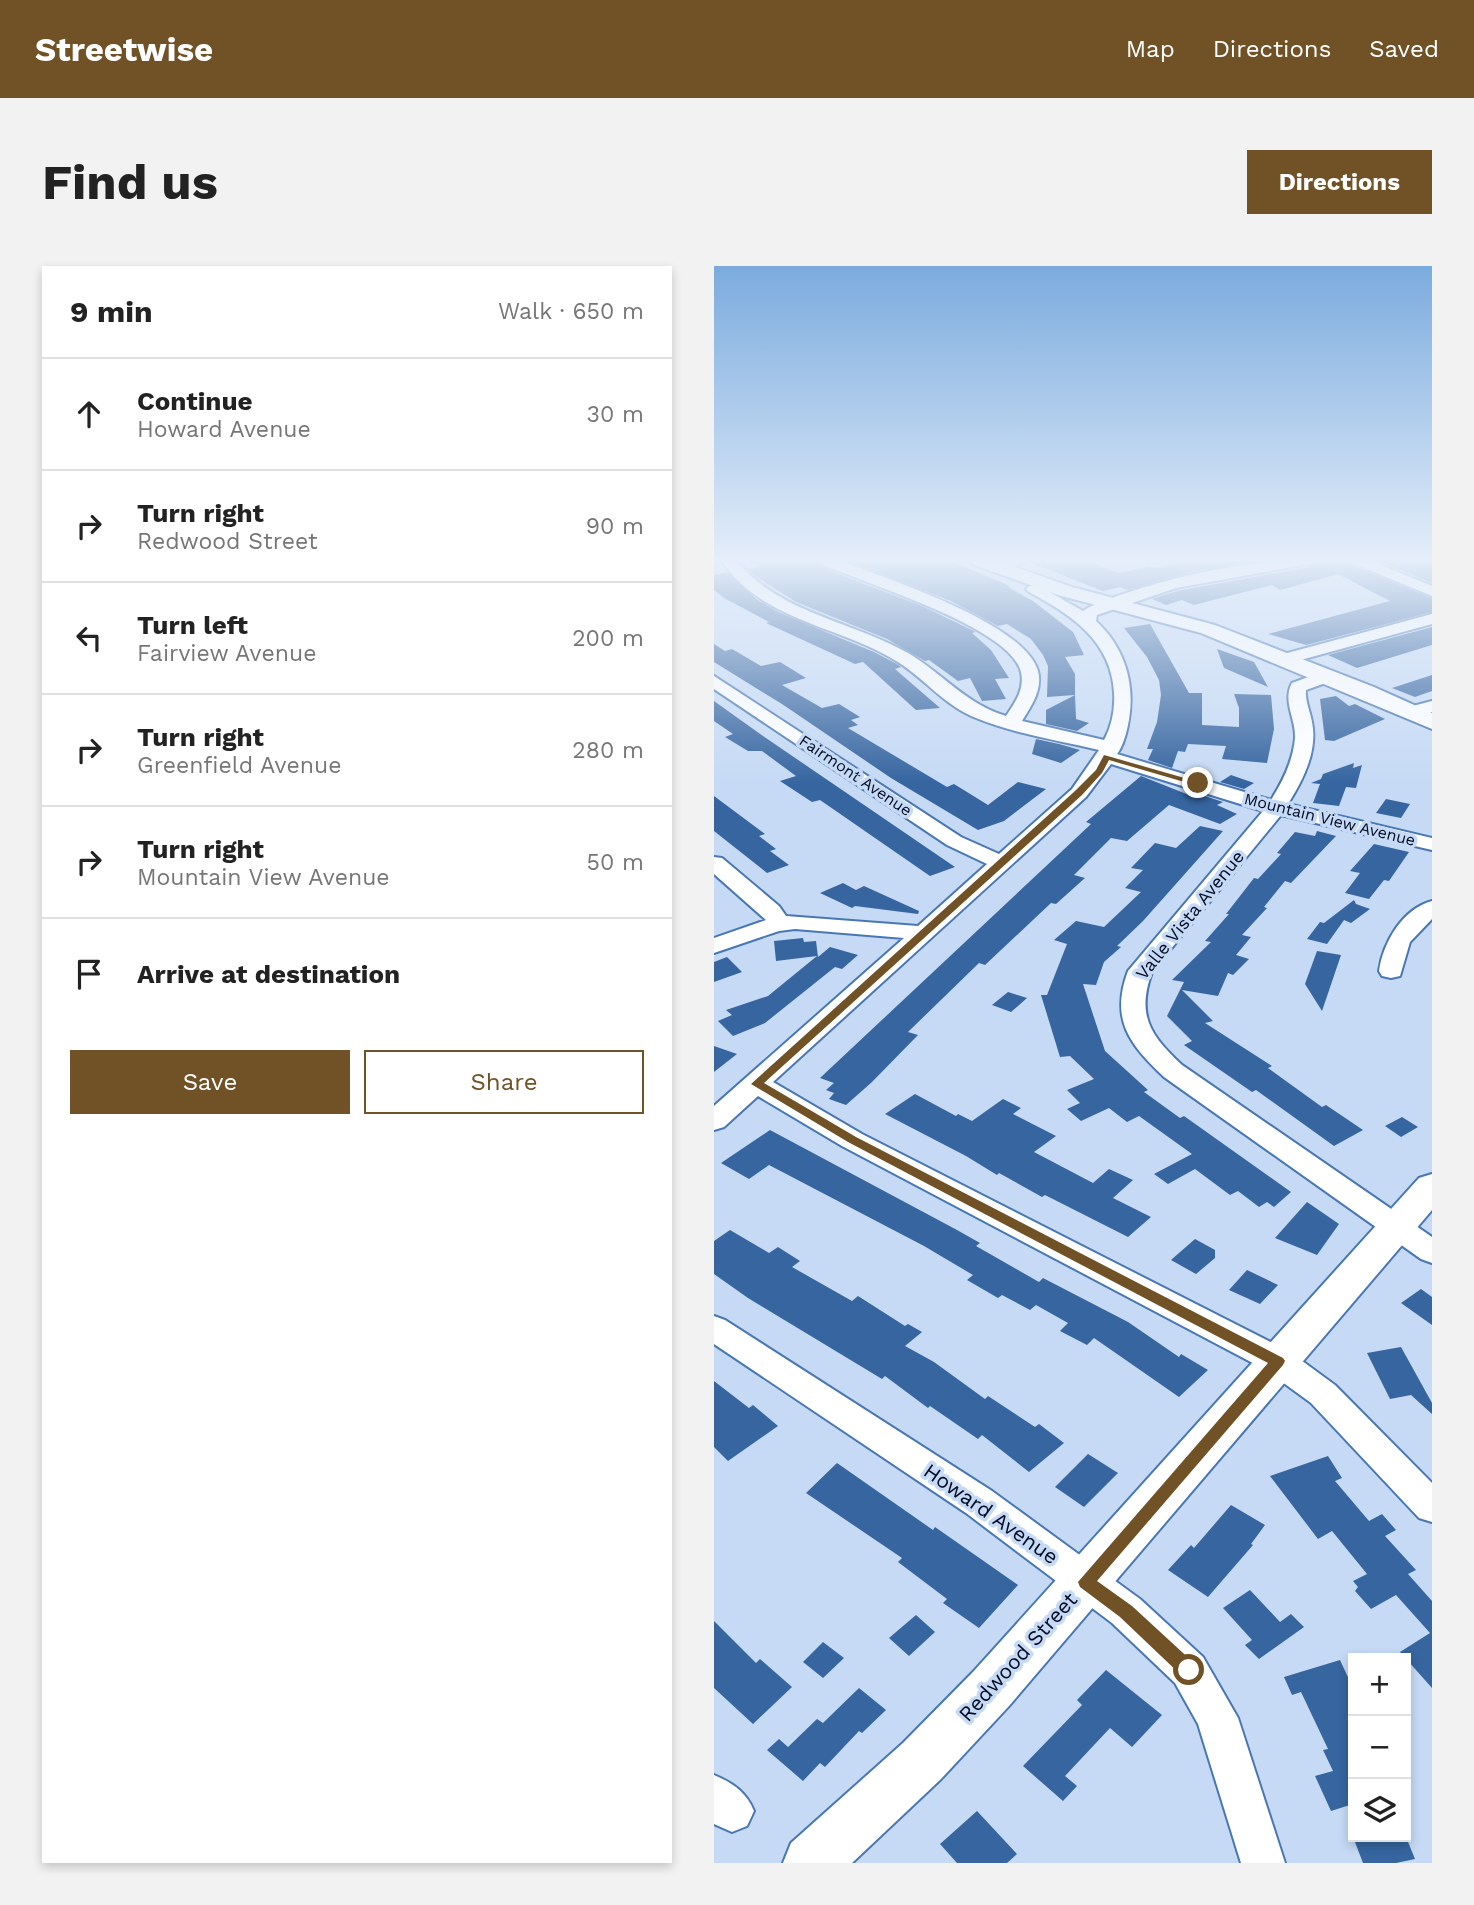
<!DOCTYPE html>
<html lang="en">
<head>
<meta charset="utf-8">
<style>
  body { margin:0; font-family:"Work Sans",sans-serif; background:#f2f2f2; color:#222 }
  .controls { position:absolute; right:21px; bottom:21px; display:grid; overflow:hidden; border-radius:0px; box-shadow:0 4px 10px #0003 }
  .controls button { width:63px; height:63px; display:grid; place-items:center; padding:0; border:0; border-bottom:2px solid #e0e0e0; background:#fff; color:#222; font:35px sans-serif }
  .stop { position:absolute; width:21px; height:21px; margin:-16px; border:5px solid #705226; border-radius:50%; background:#fff }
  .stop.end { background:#705226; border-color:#fff; box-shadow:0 2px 7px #0008 }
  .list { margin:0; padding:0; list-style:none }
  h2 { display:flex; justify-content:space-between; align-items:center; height:91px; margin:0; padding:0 28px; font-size:30px }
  h2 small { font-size:23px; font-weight:400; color:#767676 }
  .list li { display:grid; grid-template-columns:46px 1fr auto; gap:21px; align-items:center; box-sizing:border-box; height:112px; padding:0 28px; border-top:2px solid #e0e0e0 }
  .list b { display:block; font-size:26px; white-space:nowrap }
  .list p { margin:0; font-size:23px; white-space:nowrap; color:#767676 }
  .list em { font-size:23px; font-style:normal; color:#767676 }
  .actions { display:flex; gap:14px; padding:21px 28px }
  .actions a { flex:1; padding:16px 0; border:2px solid #705226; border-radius:0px; text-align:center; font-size:24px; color:#705226 }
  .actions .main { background:#705226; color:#fff }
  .icon { flex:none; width:38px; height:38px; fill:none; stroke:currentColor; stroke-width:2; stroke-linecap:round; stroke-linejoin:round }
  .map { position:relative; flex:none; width:718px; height:1597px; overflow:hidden; border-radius:0px }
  header { display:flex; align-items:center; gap:42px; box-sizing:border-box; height:98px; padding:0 35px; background:#705226; color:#fff }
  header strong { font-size:33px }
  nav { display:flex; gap:38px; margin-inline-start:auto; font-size:24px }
  .intro { display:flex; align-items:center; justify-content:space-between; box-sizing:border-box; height:168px; padding:0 42px }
  h1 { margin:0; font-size:49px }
  .button { padding:18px 32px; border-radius:0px; background:#705226; color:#fff; font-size:24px; font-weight:700 }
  main { display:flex; gap:42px; padding:0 42px }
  aside { flex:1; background:#fff; border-radius:0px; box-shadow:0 4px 10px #0003 }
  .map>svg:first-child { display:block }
  .building { fill:#3665a0 }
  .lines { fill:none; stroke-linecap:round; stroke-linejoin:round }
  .minor-casing { stroke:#4877b4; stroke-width:4 }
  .major-casing { stroke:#4877b4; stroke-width:4 }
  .minor { fill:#fff; fill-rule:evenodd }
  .major { fill:#fff; fill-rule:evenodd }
  .route { fill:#705226 }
  .labels { text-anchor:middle; stroke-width:7; stroke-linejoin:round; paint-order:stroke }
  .far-street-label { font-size:16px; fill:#000c23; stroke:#c6daf5 }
  .street-label { font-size:18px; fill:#000c23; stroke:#c6daf5 }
  .near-street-label { font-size:21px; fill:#000c23; stroke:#c6daf5 }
</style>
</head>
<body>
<header>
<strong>Streetwise</strong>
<nav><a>Map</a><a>Directions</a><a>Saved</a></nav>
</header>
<div class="intro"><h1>Find us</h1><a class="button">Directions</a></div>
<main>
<aside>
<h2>9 min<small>Walk · 650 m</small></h2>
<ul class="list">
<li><svg class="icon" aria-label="ahead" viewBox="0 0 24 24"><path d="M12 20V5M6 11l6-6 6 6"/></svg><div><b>Continue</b><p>Howard Avenue</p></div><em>30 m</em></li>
<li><svg class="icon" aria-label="right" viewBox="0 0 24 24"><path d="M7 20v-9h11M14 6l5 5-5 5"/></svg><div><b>Turn right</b><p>Redwood Street</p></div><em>90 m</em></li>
<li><svg class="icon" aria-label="left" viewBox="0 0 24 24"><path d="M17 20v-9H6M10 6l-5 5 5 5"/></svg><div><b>Turn left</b><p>Fairview Avenue</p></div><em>200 m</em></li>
<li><svg class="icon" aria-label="right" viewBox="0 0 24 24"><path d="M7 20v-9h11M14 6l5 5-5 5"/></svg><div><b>Turn right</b><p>Greenfield Avenue</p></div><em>280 m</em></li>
<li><svg class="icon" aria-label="right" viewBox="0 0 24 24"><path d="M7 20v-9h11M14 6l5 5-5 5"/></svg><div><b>Turn right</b><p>Mountain View Avenue</p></div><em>50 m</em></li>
<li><svg class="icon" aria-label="arrive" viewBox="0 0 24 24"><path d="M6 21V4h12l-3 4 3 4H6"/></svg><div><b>Arrive at destination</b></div></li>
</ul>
<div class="actions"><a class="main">Save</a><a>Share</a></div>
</aside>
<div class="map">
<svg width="718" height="1597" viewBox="0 0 718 1597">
  <rect width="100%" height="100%" fill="#c6daf5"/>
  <g class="building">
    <polygon points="34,294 102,294 117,305 208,340 260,365 262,366 258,367 277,384 295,412 281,413 292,433 268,435 256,412 244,415 215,394 211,395 173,373 82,336 41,310 34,303 46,301"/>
    <polygon points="131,294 235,294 296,320 294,321 319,335 359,366 370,389 351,391 361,408 361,429 333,431 334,400 329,389 317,373 293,358 284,360 237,335"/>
    <polygon points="320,294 372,294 405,307 435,300 440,302 490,294 552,294 480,305 414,324 406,321 389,325 317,297"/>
    <polygon points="604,294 633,294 637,299 718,332 718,346 592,379 554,368 676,335 624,308 566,324 558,319 480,339 468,334 452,339 438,333 463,325 595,301"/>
    <polygon points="662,294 718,294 718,317"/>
    <polygon points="14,306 42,333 64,346 160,386 183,398 187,401 181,403 226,442 202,444 149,396 141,398 52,357 55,356 10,332 0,324 0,309"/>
    <polygon points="436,358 475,427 488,427 488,459 525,461 525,442 520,428 557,429 560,463 553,497 508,493 512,480 474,478 471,486 464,485 458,502 434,494 439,483 433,483 443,456 447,429 445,414 433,391 410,362"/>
    <polygon points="718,361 718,379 643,402 614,389"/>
    <polygon points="0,378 11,385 18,383 47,400 66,396 92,412 68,419 108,442 125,438 146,451 137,454 144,459 134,462 233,521 240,518 274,539 304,516 332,523 290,555 264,564 177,512 68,438 0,396"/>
    <polygon points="503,383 540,396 554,421 510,402"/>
    <polygon points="718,409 718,425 701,431 678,422"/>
    <polygon points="361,429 362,453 375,457 363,465 332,458 332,444"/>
    <polygon points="622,430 635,440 641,438 671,453 620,475 611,474 606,433"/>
    <polygon points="0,435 49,470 241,601 216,610 106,534 98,536 66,515 82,510 48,485 34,485 11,471 19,468 0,455"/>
    <polygon points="322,473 345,478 366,484 347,497 318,488"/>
    <polygon points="640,497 639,502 648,499 642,522 632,521 625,540 599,537 606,518 597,517 607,513 609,508"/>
    <polygon points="517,509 540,517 530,523 506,516"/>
    <polygon points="427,510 480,531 485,528 509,536 503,539 523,548 506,558 455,539 413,575 397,572 360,609 371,612 342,638 337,637 271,699 265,697 194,766 204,769 158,816 132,839 115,833 120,827 112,824 120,817 106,812 377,558 372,556"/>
    <polygon points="0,530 51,568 45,570 62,583 56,585 75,599 53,607 0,565"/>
    <polygon points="672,533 696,538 687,552 662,547"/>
    <polygon points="486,560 509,565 429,655 403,680 407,681 390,696 382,719 369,718 391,785 434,824 430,826 466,852 470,850 577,926 560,941 553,936 545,941 524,925 516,929 481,903 454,918 440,908 478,888 425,850 413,856 395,842 367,855 353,843 366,837 353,824 380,813 356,790 346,791 327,729 333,729 353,678 340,674 362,655 390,661 427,626 411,622 429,604 417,602 441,577 462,582"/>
    <polygon points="603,565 622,570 577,617 571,615 550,641 553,642 528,669 537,671 522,689 535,693 519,709 514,707 504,730 468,724 499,755 491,757 558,800 554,802 608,841 612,839 649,864 620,880 542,824 538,826 470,779 478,775 453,750 470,716 458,714 497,676 491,675 515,648 512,648 540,612 544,613 567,588 563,587 581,566 601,570"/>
    <polygon points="660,578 695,586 675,615 670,614 655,633 631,627 646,607 636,605"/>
    <polygon points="129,617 142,624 150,620 205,645 204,648 141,640 138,642 106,627"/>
    <polygon points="640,634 642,638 656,643 637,657 630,654 613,678 593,673 606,656 610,657"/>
    <polygon points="89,672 90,676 102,675 104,691 116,681 144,689 128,703 121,701 51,757 19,770 4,755 18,749 12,744 54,730 103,690 62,695 60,675"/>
    <polygon points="603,685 627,689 608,745 591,718"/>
    <polygon points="13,691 28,706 0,716 0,696"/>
    <polygon points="294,726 313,732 297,746 278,739"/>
    <polygon points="0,780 23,788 0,806"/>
    <polygon points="201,828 242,850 244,848 258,855 289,833 307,842 299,848 342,870 320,886 379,917 395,903 419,914 399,932 437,951 414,971 331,929 328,931 285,907 283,909 252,890 171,848"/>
    <polygon points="688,851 704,861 687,871 671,860"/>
    <polygon points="56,864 243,964 266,977 262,980 325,1016 329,1012 414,1056 465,1091 467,1088 494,1104 465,1131 380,1072 373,1079 346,1065 354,1057 322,1039 316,1044 288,1029 284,1032 253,1014 259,1009 210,980 55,899 35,913 7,897"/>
    <polygon points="593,936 625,958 603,989 561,972"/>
    <polygon points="16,964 55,987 64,981 86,995 78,1001 138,1035 144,1030 191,1060 194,1058 208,1066 191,1080 220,1096 271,1133 274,1130 321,1161 325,1158 350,1177 315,1206 268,1169 264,1173 216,1140 214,1142 171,1110 168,1113 34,1032 0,1008 0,975"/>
    <polygon points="481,973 501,984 501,992 482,1008 457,994"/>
    <polygon points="533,1004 564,1019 546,1038 515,1024"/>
    <polygon points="707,1023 718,1031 718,1059 687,1037"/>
    <polygon points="687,1081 718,1137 718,1148 697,1129 676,1133 653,1087"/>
    <polygon points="0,1115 35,1142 39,1139 64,1160 14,1195 0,1181"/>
    <polygon points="374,1188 404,1207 370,1241 341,1221"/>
    <polygon points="614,1190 628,1212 621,1215 655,1255 668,1248 682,1264 671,1270 702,1304 694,1308 718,1335 718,1422 686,1386 716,1367 682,1329 657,1343 641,1325 644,1321 639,1315 653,1308 618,1265 604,1273 556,1210"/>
    <polygon points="123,1197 219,1264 221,1261 304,1319 265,1362 229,1337 233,1333 184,1296 188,1292 92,1227"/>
    <polygon points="517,1239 551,1259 537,1278 539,1279 494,1331 454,1304 477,1279 480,1282"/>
    <polygon points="536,1324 566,1356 577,1348 590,1361 545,1393 531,1379 538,1374 509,1342"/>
    <polygon points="202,1349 221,1366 195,1390 175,1372"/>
    <polygon points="0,1355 42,1397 46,1393 78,1421 39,1458 0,1422"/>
    <polygon points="109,1376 130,1392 109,1412 89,1396"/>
    <polygon points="626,1394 639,1422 639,1538 617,1545 601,1510 619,1505 609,1484 614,1483 587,1426 578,1429 570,1411"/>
    <polygon points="392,1404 448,1449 418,1481 396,1462 351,1510 363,1520 349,1535 309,1500 368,1439 363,1434"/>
    <polygon points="145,1422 172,1444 148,1467 145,1465 111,1501 106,1497 89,1515 53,1484 65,1473 74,1481 103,1453 109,1457"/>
    <polygon points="263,1545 303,1588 293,1597 243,1597 226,1578"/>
    <polygon points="639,1571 692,1571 701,1593 682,1597 649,1597"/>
  </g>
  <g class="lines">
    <g class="minor-casing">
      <g id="minor">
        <path d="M 7,294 L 22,294 C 66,348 136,354 194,387 C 229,408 252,438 292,450 C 301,437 311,423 307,406 C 298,366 180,327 143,312 C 131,307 114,303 105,294 L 124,294 C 170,312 310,356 324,405 C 329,424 317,440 308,455 L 390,474 C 398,460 401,442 400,426 C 397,374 356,348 315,326 L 312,323 L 315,320 L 325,320 L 369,345 C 380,337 396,333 409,328 C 471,307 537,294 602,294 L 595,298 L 462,322 L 383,349 L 382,355 C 412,383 422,420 414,459 C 412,469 408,482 403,488 L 557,534 C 569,515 579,495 581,472 C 582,453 568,435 578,417 L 608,406 L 620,406 L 623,410 L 620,414 L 592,424 C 591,436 596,444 598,456 C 604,485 589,514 574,538 L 718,572 L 718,584 L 567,549 L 438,706 C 422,750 437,770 468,799 L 718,971 L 718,997 L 707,993 L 450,811 C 415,778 396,753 414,705 L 549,545 L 397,498 L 372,531 L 59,816 L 148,868 L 576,1086 L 621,1119 L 718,1217 L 718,1256 L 705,1252 L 597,1137 L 552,1104 L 128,880 L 44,830 L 10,861 L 0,864 L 0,840 L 190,672 L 81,663 L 65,665 L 0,687 L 0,672 L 52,654 L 0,608 L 0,591 L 8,592 L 65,640 L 72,650 L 204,660 L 273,598 L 233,579 L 0,423 L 0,410 L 247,571 L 285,588 L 358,523 L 385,484 C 344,474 301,468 262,452 C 231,440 211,413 184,396 C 125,359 48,356 7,294 Z"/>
        <polygon points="296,294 317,294 285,306 278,302"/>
        <polygon points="636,294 655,294 718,320 718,330 638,297"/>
        <polygon points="718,348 718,358 572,398 564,393 566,389"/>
        <polygon points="718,435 718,446 697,451 688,446 691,442"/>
        <path d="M 718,635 L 718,653 L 696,676 L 686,710 L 677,712 L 668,710 L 665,705 C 669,677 688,643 718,635 Z"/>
        <polygon points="0,1050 11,1054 278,1225 426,1333 489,1391 524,1452 571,1597 527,1597 484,1458 461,1417 398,1357 252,1247 0,1078"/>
        <path d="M 0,1509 C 19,1517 32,1526 40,1545 L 33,1560 L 18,1566 L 0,1558 Z"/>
      </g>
    </g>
    <g class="major-casing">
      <g id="major">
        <polygon points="255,294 281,294 358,321 501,359 660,421 718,447 718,463 487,367 344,329 258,298"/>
        <polygon points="718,908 718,944 295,1440 227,1513 138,1597 69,1597 77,1577 189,1477 259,1406 705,912"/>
      </g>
    </g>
    <use href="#minor" class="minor"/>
    <use href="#major" class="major"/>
  </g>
  <linearGradient id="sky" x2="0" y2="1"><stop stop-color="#7babde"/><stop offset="0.57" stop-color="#e5eefa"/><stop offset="1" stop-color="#e5eefa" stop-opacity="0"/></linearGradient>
  <rect width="718" height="517" fill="url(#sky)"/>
  <polygon class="route" points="390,489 488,517 484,520 395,494 388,507 368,529 50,817 142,871 569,1092 571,1095 569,1099 383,1315 418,1340 481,1398 483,1404 481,1410 475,1412 468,1410 406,1351 366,1321 364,1316 554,1097 134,876 37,818 361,525 382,504"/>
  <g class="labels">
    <g class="far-street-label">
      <text transform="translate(142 509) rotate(34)" y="6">Fairmont Avenue</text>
      <text transform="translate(616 553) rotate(14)" y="6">Mountain View Avenue</text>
    </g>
    <g class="street-label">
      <text transform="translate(476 649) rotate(-51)" y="6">Valle Vista Avenue</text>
    </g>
    <g class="near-street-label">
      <text transform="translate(277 1248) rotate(35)" y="7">Howard Avenue</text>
      <text transform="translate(304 1391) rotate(-48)" y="7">Redwood Street</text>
    </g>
  </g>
</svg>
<div class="controls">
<button>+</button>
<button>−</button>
<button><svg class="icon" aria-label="layers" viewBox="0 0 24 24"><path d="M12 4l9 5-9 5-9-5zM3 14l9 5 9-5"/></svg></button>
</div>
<div class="stop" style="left:475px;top:1404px"></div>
<div class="stop end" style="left:484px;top:517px"></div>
</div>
</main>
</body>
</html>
